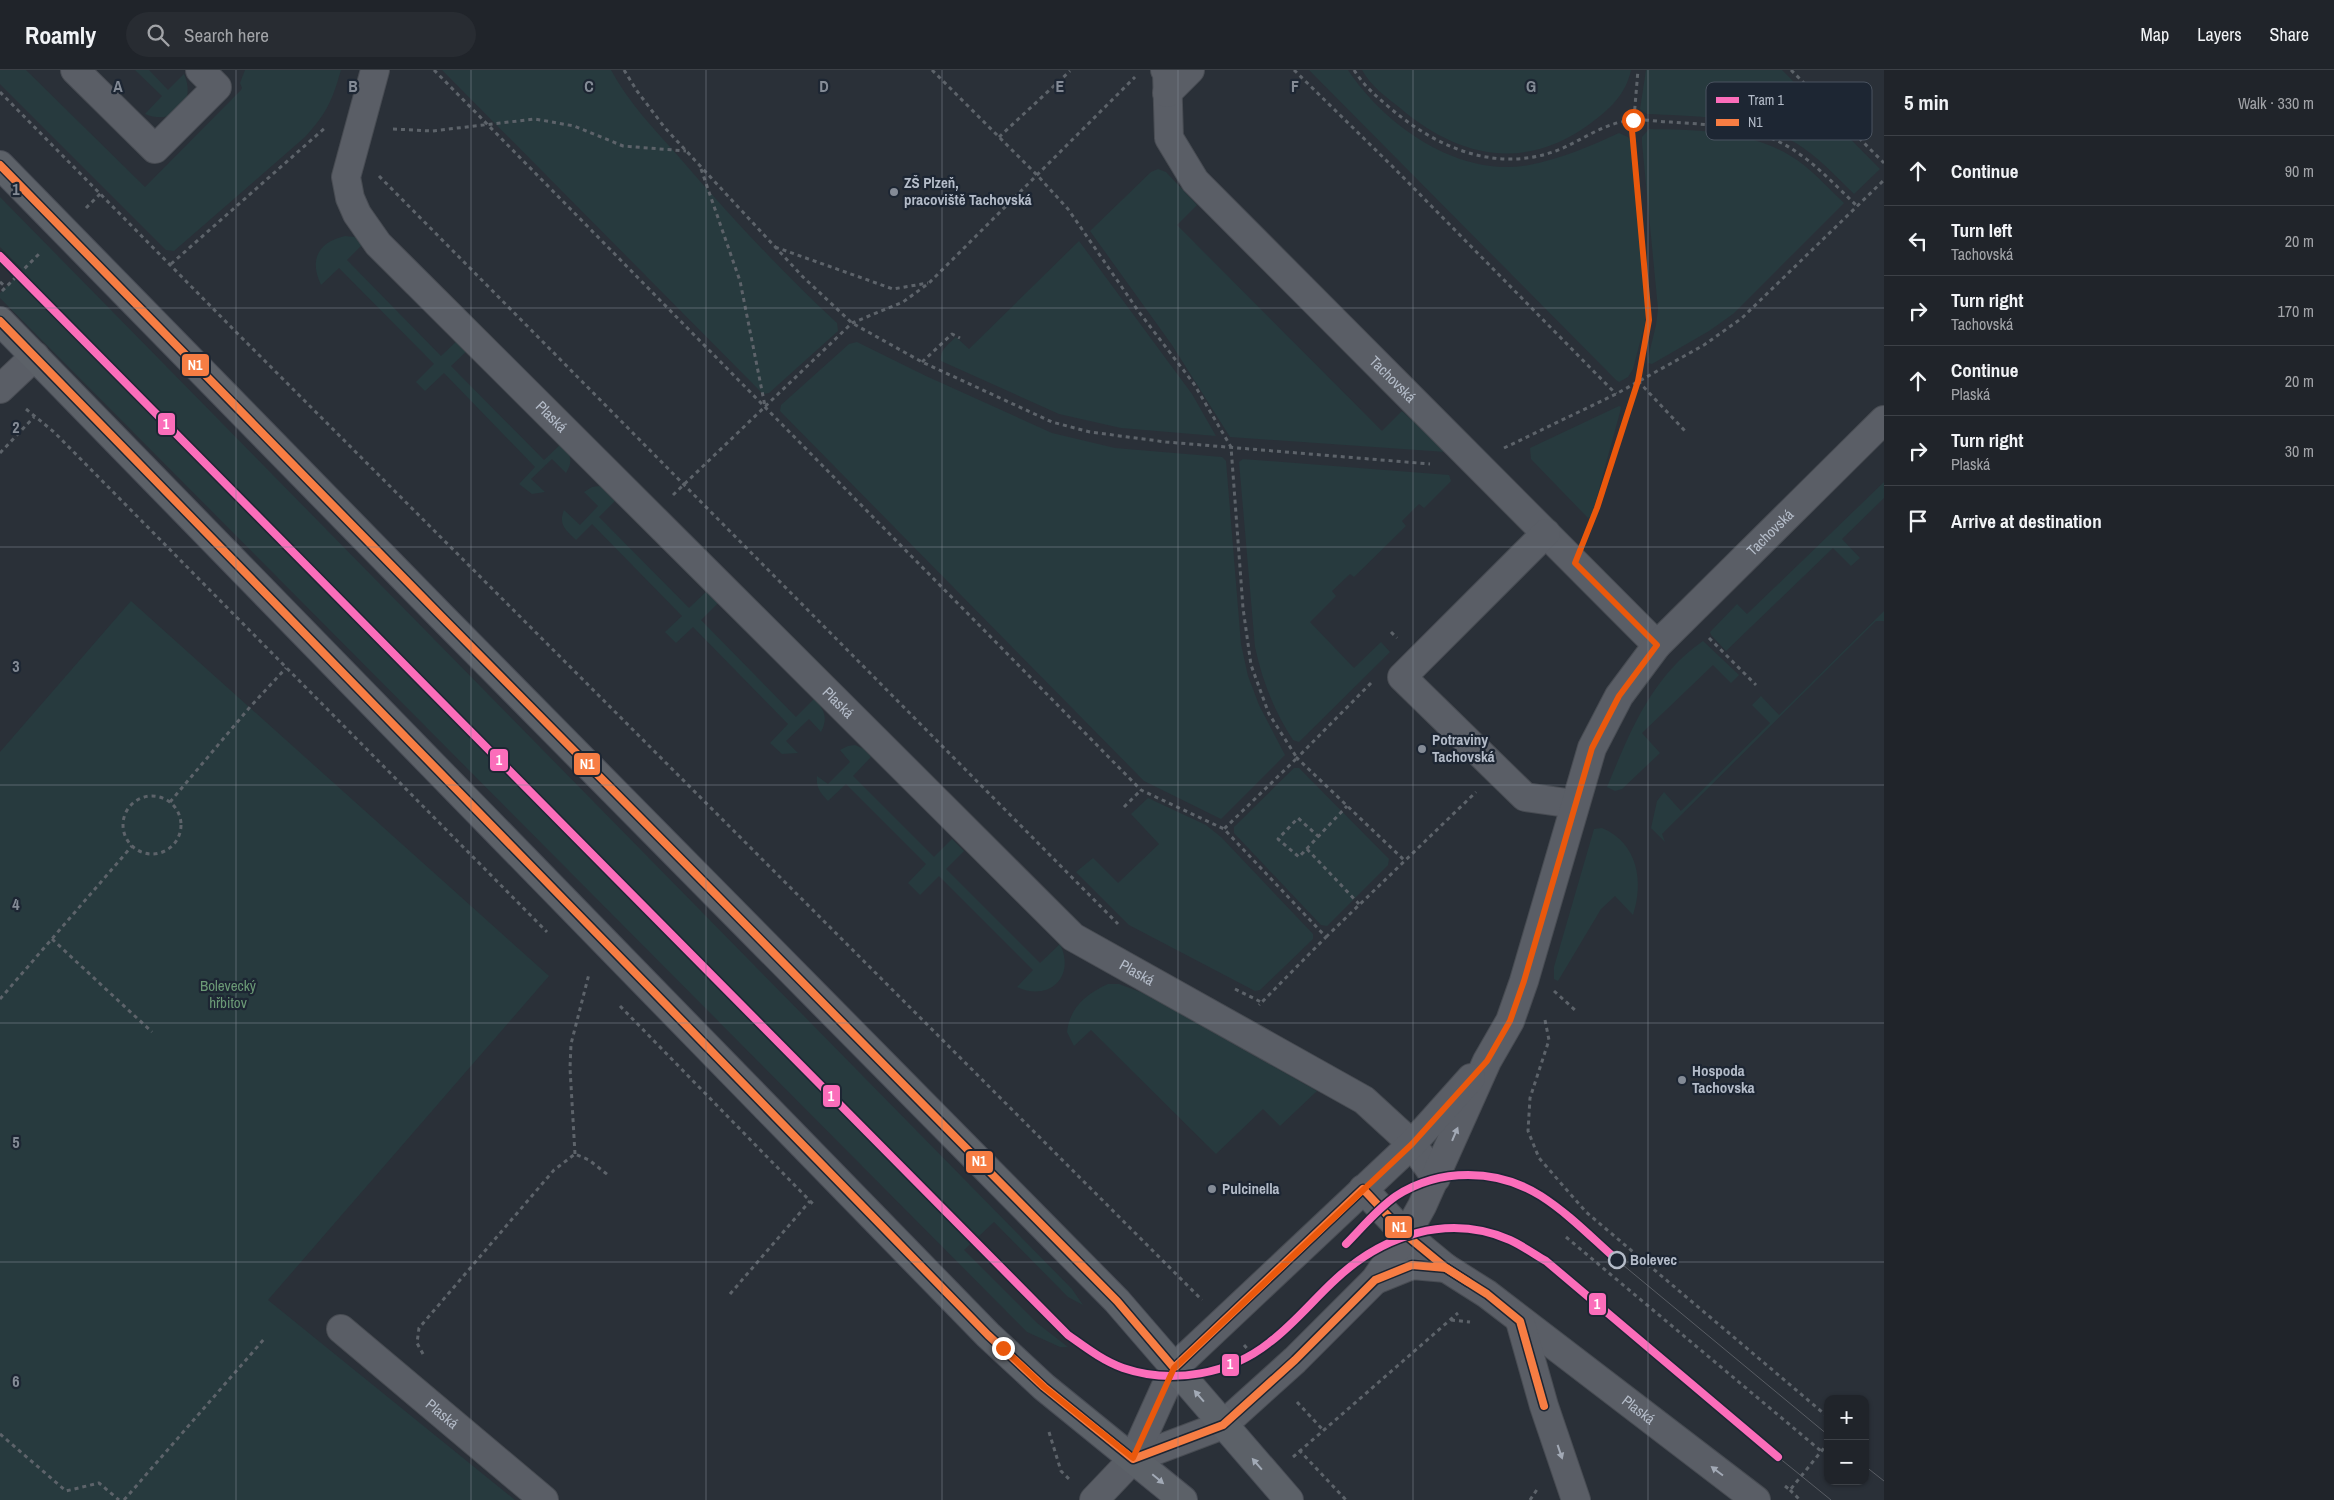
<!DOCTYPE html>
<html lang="en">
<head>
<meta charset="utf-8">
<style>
  body { margin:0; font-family:"Archivo Narrow",sans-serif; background:#282c32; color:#f1f3f6 }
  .controls { position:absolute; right:15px; bottom:15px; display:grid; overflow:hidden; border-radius:10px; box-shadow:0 1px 4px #0004 }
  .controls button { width:45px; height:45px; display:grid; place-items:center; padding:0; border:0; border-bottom:1px solid #3d4147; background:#20242a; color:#f1f3f6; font:25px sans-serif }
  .stop { position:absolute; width:15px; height:15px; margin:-11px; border:4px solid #ea580c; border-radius:50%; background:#fff }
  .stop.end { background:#ea580c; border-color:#fff; box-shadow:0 1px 5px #0008 }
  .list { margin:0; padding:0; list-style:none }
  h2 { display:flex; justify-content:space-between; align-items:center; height:65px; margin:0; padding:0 20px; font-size:21px }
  h2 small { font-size:16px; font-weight:400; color:#a2a4a8 }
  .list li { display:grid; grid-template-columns:32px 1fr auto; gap:15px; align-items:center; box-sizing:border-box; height:70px; padding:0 20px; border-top:1px solid #3d4147 }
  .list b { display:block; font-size:19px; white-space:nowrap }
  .list p { margin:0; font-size:16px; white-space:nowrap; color:#a2a4a8 }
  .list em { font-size:16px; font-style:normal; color:#a2a4a8 }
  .icon { flex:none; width:28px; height:28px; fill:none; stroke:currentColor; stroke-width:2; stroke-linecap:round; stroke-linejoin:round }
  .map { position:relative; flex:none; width:1884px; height:1430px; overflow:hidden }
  header { display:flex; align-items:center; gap:30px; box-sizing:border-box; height:70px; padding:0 25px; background:#20242a; border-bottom:1px solid #3d4147 }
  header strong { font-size:24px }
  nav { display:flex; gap:28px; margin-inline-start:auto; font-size:18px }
  .search { width:350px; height:45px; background:#282c32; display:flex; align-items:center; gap:12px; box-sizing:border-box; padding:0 18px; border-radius:28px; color:#a2a4a8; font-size:19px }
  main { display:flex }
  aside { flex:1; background:#20242a }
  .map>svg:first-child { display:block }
  .green { fill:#273a3e }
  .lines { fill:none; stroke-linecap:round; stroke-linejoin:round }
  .minor-casing { stroke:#484c53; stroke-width:30 }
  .major-casing { stroke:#484c55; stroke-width:30 }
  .path { stroke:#5d636a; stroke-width:3; stroke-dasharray:4 4; stroke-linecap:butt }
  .minor { stroke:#5a5e66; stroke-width:28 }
  .major { stroke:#5c6168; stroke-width:28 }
  .tram { stroke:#595d64; stroke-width:1 }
  .bus-1-casing { stroke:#1d2633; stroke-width:11 }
  .bus-1 { stroke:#f77d43; stroke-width:8 }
  .tram-1-casing { stroke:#1d2633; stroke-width:11 }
  .tram-1 { stroke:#fb6dba; stroke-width:8 }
  .oneway { fill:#a2a9b5 }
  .oneway2 { fill:#a2aab6 }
  .route { stroke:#ea580c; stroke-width:6 }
  .grid { fill:none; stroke:#848b96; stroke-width:1; stroke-opacity:0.55 }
  .poi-dot { fill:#848b96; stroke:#1d2633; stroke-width:2 }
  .stop-dot { fill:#1d2633; stroke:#b4bcc9; stroke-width:2.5 }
  .labels { text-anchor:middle; stroke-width:4.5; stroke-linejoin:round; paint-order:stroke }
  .poi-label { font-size:15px; font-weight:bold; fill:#b4bcc9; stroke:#1d2633; text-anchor:start }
  .street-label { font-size:15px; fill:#b4bcc9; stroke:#1d2633 }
  .park-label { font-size:15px; fill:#6b9a76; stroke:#1d2633 }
  .stop-label { font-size:15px; font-weight:bold; fill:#b4bcc9; stroke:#1d2633; text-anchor:start }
  .key { fill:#1d2633; stroke:#4a5360; stroke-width:1 }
  .key-label { font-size:14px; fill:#b4bcc9 }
  .grid-label { font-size:16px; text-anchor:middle; font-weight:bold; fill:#848b96; stroke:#1d2633; stroke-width:4.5; stroke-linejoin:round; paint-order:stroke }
  .line-badge { stroke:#1d2633; stroke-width:2 }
  .badge-label { font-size:14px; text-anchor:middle; font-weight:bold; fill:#fff }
</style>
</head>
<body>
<header>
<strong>Roamly</strong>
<div class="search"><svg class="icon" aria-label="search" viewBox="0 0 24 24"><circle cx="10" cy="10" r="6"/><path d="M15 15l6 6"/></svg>Search here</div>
<nav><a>Map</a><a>Layers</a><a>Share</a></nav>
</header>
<main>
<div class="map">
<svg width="1884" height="1430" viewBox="0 0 1884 1430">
  <rect width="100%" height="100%" fill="#2a3038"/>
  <g class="green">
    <path d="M 0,0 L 26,0 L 145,117 L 241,20 L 242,18 L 240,13 L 245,0 L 341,0 C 332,31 327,43 305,67 L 174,181 L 166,180 L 0,14 Z"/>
    <path d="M 135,0 L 149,0 L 168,20 L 184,4 C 197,32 174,56 145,44 L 162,26 Z"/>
    <path d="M 442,0 L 611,0 C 628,32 655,60 679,87 C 729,145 781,201 837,253 L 838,261 L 769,323 L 763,324 Z"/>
    <path d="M 1309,0 L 1348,0 C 1385,56 1459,108 1529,95 C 1560,89 1591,76 1619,63 L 1628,67 L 1632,73 L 1646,233 L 1645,253 L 1633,299 L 1628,307 L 1619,312 L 1616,310 Z"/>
    <path d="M 1362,0 L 1631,0 C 1626,24 1610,39 1591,53 C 1525,102 1459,88 1400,38 C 1386,27 1371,16 1362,0 Z"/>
    <path d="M 1646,0 L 1782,0 L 1880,99 L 1854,124 C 1836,106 1818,87 1796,73 C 1752,47 1697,46 1647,44 L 1640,39 Z"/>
    <path d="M 1649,59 C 1696,60 1747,60 1789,85 C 1810,97 1827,117 1844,133 L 1733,244 L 1709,261 L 1652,294 L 1648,293 L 1648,288 L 1656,255 L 1658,239 L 1642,73 L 1642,67 Z"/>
    <polygon points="1158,99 1166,102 1197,135 1177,155 1382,361 1402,341 1446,382 1230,367 1172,275 1090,161 1151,102"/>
    <polygon points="0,127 1072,1219 1083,1235 1068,1227 994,1152 964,1180 1037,1253 1068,1277 1060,1277 1027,1262 0,228 0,223 23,200 0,177"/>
    <path d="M 345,166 L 355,167 L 365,172 L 347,190 L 441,286 L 459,269 L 469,279 L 451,296 L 544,390 L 562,373 C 570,384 574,390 566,403 L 552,389 L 531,409 L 545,422 L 532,424 L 519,414 L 535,397 L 444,303 L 425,321 L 416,312 L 434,294 L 339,198 L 321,215 C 309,190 318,172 345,166 Z"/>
    <path d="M 1079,171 L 1192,324 L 1216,366 L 1121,358 L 1059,344 L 941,291 C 939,280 949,274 956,267 L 969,279 Z"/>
    <polygon points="857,272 926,306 1052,363 1115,378 1222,387 1226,391 1241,574 1248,606 1259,635 1285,685 1221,749 1144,711 780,341 781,335 849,274"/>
    <polygon points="1619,336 1621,337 1620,342 1592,445 1588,448 1531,389 1530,378"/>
    <path d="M 1243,389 L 1449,405 L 1451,411 L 1424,438 L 1419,434 L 1402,451 L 1406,456 L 1354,507 L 1350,504 L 1332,521 L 1336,526 L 1310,552 L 1354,598 L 1381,572 L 1390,582 L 1299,672 L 1293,670 C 1274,641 1262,610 1255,577 L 1239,392 Z"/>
    <polygon points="1884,412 1884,428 1842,469 1860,488 1851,496 1833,478 1726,581 1711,565 1710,562 1713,559 1737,534 1747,544"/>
    <path d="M 599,416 L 608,419 L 617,429 L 599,447 L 689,538 L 707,521 L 718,533 L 701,550 L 796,647 L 814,629 C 825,640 828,648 821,662 L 809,649 L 786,671 L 798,683 L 782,684 L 770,673 L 788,654 L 693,557 L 676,573 L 665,562 L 682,546 L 592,454 L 576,470 C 566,460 558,455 564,440 L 580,455 L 598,436 L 584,422 L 592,417 Z"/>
    <polygon points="131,531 549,906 268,1230 515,1430 0,1430 0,682"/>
    <polygon points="1884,541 1884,551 1876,551 1662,764 1665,772 1651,758 1657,731 1664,722 1681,741 1770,653 1752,635 1761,626 1779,645"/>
    <path d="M 1703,571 L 1739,605 L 1731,613 L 1713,595 L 1642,663 L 1660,683 L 1622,719 L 1615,721 L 1607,717 C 1630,662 1651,607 1703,571 Z"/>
    <path d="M 855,675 L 864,679 L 871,687 L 853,706 L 934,787 L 952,769 L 964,781 L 946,799 L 1040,893 L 1060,874 C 1076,907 1049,932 1017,917 L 1033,900 L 939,806 L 920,825 L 908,813 L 926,794 L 846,714 L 828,731 C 820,722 816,718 817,706 L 828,714 L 850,692 L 840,680 L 848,676 Z"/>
    <polygon points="1294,698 1299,698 1389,789 1388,795 1327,856 1321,855 1234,763 1234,757"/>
    <polygon points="1148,728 1206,755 1221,767 1313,864 1313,869 1260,920 1255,921 1129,855 1076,802 1093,788 1118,813 1159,774 1131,744"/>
    <path d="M 1602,758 C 1638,773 1644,812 1633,845 L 1615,826 L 1601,839 L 1558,911 L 1554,909 L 1554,897 L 1594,759 Z"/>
    <path d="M 1108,914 L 1119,914 L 1143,923 L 1317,1021 L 1280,1056 L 1263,1039 L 1216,1084 L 1091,960 L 1074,976 L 1067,962 C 1070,937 1086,924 1108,914 Z"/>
  </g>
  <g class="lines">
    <g class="minor-casing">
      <g id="minor">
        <polyline points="75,0 155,79 217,17 200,0"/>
        <path id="s1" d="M 375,0 L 346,107 L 350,128 L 357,144 L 378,174 L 1073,867 L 1364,1030 L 1412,1074 L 1436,1108"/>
        <path id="s2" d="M 1165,0 L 1167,2 L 1169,68 L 1195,111 L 1657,575"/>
        <polyline points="1167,23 1190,0"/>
        <polyline points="0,319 35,286"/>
        <polyline points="1546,463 1402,607 1525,727 1574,734"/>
        <path id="s3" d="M 1363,1119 L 1406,1165 L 1446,1198 L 1487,1224 L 1756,1430"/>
        <polyline points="1375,1210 1412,1195 1446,1198"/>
        <polyline points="1520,1251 1544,1336 1576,1430"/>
        <path id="s4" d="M 341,1259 L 544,1430"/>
        <path id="s5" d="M 1133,1389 L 1223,1355 L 1295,1290 L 1375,1210 L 1406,1165 L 1422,1136 L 1487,991 L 1510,951 L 1524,911 L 1592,678 L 1619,626 L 1657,575 L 1884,350"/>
        <polyline points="1094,1430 1133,1389 1174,1298 1412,1074 1471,1008"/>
      </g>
    </g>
    <g class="major-casing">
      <g id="major">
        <polyline points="0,95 442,547 1117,1231 1289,1430"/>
        <polyline points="0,251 988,1265 1044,1317 1183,1430"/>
      </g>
    </g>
    <g class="path">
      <polyline points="434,0 1141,720 1224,759 1326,867 1259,935"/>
      <polyline points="624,0 637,21 665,58 803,207 852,253 922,292 1052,352 1090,362 1166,372 1430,394"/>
      <polyline points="932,0 1037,105 1068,139 1139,242 1194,314 1231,377 1243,538 1251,595 1269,644 1297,688 1224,759"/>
      <polyline points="1294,0 1394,98 1616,324"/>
      <path d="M 1354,0 C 1364,16 1376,26 1390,38 C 1436,77 1493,102 1553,82 C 1581,72 1603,52 1634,50 C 1646,49 1659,52 1671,52 C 1712,55 1756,56 1792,79 C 1816,94 1837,117 1857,136"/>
      <polyline points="1791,0 1884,93"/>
      <polyline points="0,22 238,264 1202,1230"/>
      <polyline points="393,59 432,61 535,49 574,56 623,76 686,81"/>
      <polyline points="999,67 1070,1"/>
      <polyline points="701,99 740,211 765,336"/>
      <polyline points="379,106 1118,854"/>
      <polyline points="86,138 101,123"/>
      <polyline points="775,177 893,219 928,213"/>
      <polyline points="171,194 326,57"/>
      <polyline points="0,212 6,217"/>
      <polyline points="2,221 40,183"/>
      <polyline points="922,292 952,264 960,268"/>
      <polyline points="1638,311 1685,361"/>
      <polyline points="26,339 54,362 547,862"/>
      <polyline points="1504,378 1616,324 1704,275 1742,248 1884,110"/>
      <polyline points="0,383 34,347"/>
      <polyline points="673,425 852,253 903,232 929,213 1135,7"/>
      <polyline points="1588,462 1638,311 1649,250 1633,60 1638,0"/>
      <polyline points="1391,562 1397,568"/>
      <polyline points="1709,568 1756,615"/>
      <polyline points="1371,613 1297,688 1405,791"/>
      <circle cx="152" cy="755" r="29"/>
      <polyline points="170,732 250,637 286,598"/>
      <polyline points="1124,737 1141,720"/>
      <path d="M 1319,767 L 1298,748 L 1278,769 L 1299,787 C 1315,770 1331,753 1347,736"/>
      <polyline points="1307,779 1359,834"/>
      <polyline points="1326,867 1476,722"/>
      <polyline points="52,869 152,962"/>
      <polyline points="1235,919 1261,932"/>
      <polyline points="1554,921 1575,940"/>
      <polyline points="0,929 132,776"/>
      <polyline points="620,936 813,1134"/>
      <polyline points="1545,950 1549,970 1530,1028 1528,1061 1539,1088 1586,1142 1828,1347"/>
      <polyline points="575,1084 570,998 571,974 589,904"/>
      <polyline points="1566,1167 1821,1381"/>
      <polyline points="730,1224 810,1131"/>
      <polyline points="1451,1250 1470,1252"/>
      <polyline points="1244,1275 1253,1285"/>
      <polyline points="423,1284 417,1273 419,1258 554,1100 575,1084 589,1090 608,1105"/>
      <polyline points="1297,1332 1323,1360"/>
      <polyline points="1049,1362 1061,1401 1070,1410"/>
      <polyline points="0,1364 66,1421 99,1413 119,1430"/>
      <polyline points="1299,1380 1346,1430"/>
      <polyline points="1293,1387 1458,1243"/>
      <polyline points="1785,1416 1790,1420 1828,1373"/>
      <polyline points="1790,1420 1800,1430"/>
      <polyline points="124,1430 265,1268"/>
      <polyline points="1530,1430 1538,1418"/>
    </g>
    <use href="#minor" class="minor"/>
    <use href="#major" class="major"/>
    <g class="tram">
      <polyline points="1617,1190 1828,1365"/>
      <polyline points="1778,1387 1831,1430"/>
      <polyline points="1865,1396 1884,1411"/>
    </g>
    <g class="bus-1-casing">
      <g id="bus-1">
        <polyline points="0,95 442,547 1117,1231 1174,1298 1363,1119 1406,1165 1446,1198 1487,1224 1520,1251 1544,1336"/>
        <polyline points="0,251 988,1265 1044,1317 1133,1389 1223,1355 1295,1290 1375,1210 1412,1195 1446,1198 1468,1212"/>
      </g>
    </g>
    <use href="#bus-1" class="bus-1"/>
    <g class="tram-1-casing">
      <g id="tram-1">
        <path d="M 0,186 L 1068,1265 C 1085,1277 1103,1291 1123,1298 C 1173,1315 1230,1304 1270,1272 C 1294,1254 1314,1229 1336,1209 C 1383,1165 1448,1143 1510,1170 C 1523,1176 1534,1184 1546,1191 L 1778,1387"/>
        <path d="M 1346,1174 C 1362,1158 1377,1139 1396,1126 C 1439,1098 1497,1098 1541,1126 C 1569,1144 1592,1168 1617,1190"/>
      </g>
    </g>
    <use href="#tram-1" class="tram-1"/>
  </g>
  <defs><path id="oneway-solid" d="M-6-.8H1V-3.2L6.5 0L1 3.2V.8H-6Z" transform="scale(1.25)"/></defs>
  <g class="oneway">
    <use href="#oneway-solid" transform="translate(1455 1064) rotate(-67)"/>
    <use href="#oneway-solid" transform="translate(1560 1382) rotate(71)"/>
    <use href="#oneway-solid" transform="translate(1717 1401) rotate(-143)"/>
  </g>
  <g class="oneway2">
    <use href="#oneway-solid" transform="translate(1199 1326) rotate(-131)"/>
    <use href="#oneway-solid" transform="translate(1257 1394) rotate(-131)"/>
    <use href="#oneway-solid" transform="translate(1158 1409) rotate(40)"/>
  </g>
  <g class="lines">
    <polyline class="route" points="1003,1278 1044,1317 1133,1388 1174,1298 1412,1074 1487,991 1510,951 1524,911 1592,678 1619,626 1657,575 1575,493 1597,438 1638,311 1649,250 1632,60 1633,50"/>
  </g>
  <path class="grid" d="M 236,0 L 236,1430M 471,0 L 471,1430M 706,0 L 706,1430M 942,0 L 942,1430M 1178,0 L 1178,1430M 1413,0 L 1413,1430M 1648,0 L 1648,1430M 0,238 L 1884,238M 0,477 L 1884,477M 0,715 L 1884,715M 0,953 L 1884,953M 0,1192 L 1884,1192"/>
  <g class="poi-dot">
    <circle cx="894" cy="122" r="5"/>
    <circle cx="1422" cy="679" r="5"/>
    <circle cx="1682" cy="1010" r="5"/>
    <circle cx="1212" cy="1119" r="5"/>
  </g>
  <circle class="stop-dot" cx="1617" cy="1190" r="8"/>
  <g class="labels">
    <g class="poi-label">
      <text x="904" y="118">ZŠ Plzeň,<tspan x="904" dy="17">pracoviště Tachovská</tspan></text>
      <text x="1432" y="675">Potraviny<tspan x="1432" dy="17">Tachovská</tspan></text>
      <text x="1692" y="1006">Hospoda<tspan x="1692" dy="17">Tachovska</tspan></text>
      <text x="1222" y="1124">Pulcinella</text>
    </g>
    <g class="street-label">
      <text dy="5" stroke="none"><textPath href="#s2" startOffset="399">Tachovská</textPath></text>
      <text dy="5" stroke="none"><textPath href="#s1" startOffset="431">Plaská</textPath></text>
      <text dy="5" stroke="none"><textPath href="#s5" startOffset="1166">Tachovská</textPath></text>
      <text dy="5" stroke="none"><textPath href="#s1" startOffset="836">Plaská</textPath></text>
      <text dy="5" stroke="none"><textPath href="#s1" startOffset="1241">Plaská</textPath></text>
      <text dy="5" stroke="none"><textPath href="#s3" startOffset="354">Plaská</textPath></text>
      <text dy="5" stroke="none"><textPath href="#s4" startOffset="132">Plaská</textPath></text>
    </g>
    <g class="park-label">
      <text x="228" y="921">Bolevecký<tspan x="228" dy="17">hřbitov</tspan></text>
    </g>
    <g class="stop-label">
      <text x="1630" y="1195">Bolevec</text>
    </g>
  </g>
  <rect x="1706" y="12" width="166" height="58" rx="8" class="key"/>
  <rect x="1716" y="27" width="23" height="6" fill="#fb6dba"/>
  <rect x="1716" y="49" width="23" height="7" fill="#f77d43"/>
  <g class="key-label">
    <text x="1748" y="35">Tram 1</text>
    <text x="1748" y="57">N1</text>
  </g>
  <g class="grid-label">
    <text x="118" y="22">A</text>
    <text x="353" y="22">B</text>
    <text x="589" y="22">C</text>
    <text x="824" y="22">D</text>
    <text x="1060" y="22">E</text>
    <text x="1295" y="22">F</text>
    <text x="1531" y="22">G</text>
    <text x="16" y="125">1</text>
    <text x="16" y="363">2</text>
    <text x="16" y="602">3</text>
    <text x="16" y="840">4</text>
    <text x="16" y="1078">5</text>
    <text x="16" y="1317">6</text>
  </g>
  <g class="line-badge">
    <rect x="181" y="283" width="29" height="24" rx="5" fill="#f77d43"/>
    <rect x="157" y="342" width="19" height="24" rx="5" fill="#fb6dba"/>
    <rect x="489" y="678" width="20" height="24" rx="5" fill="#fb6dba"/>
    <rect x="573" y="682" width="28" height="24" rx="5" fill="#f77d43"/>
    <rect x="822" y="1014" width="19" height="24" rx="5" fill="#fb6dba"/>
    <rect x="965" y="1080" width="29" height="24" rx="5" fill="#f77d43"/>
    <rect x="1384" y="1145" width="29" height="24" rx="5" fill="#f77d43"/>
    <rect x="1588" y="1222" width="19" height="24" rx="5" fill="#fb6dba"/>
    <rect x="1221" y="1283" width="19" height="24" rx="5" fill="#fb6dba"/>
  </g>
  <g class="badge-label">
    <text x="195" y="300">N1</text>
    <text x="166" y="359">1</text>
    <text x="499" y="695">1</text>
    <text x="587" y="699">N1</text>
    <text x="831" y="1031">1</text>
    <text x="979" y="1096">N1</text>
    <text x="1399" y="1162">N1</text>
    <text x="1597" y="1239">1</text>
    <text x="1230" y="1299">1</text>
  </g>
</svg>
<div class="controls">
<button>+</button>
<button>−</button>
</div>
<div class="stop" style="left:1633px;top:50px"></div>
<div class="stop end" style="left:1003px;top:1278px"></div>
</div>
<aside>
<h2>5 min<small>Walk · 330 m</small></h2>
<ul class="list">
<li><svg class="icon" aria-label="ahead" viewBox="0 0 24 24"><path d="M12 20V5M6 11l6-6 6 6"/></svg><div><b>Continue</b></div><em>90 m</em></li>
<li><svg class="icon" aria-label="left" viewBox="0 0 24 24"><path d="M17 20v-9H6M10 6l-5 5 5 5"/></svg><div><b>Turn left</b><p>Tachovská</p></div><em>20 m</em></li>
<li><svg class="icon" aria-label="right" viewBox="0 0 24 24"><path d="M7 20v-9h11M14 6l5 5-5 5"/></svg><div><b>Turn right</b><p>Tachovská</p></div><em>170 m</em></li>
<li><svg class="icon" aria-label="ahead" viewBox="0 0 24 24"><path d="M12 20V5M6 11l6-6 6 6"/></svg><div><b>Continue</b><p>Plaská</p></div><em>20 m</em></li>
<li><svg class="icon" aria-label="right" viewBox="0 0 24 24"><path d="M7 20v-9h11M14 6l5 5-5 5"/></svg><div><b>Turn right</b><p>Plaská</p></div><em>30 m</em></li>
<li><svg class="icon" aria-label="arrive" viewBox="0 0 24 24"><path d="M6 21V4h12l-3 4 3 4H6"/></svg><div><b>Arrive at destination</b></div></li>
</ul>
</aside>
</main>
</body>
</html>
